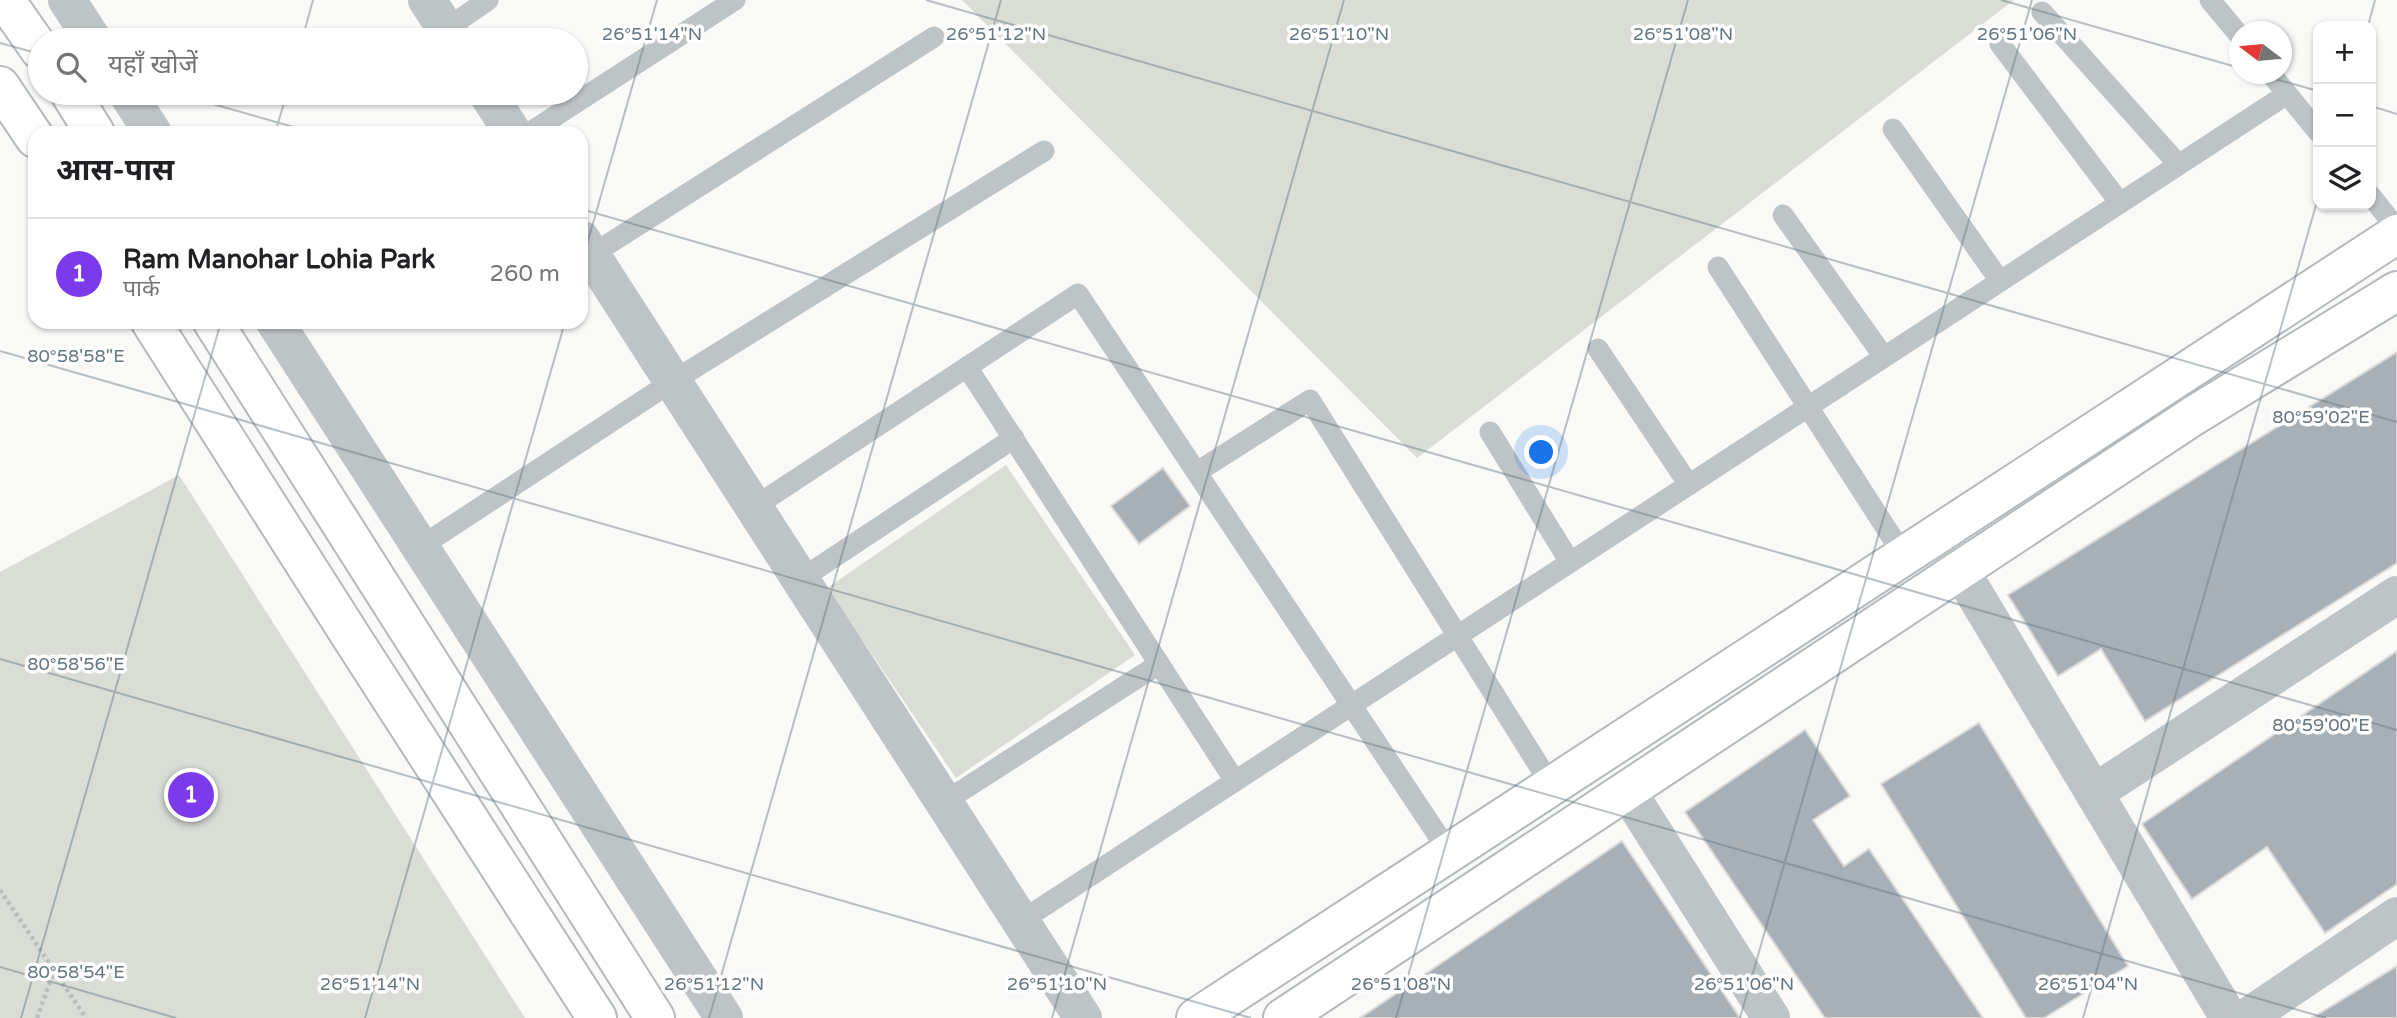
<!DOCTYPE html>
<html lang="hi">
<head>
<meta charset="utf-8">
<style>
  body { margin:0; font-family:"Varela Round","Noto Sans Devanagari",sans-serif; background:#f6f6f6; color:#202124 }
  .controls { position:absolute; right:21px; top:21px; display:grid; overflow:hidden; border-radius:14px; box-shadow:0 2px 5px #0004 }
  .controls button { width:63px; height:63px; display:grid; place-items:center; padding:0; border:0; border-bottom:2px solid #e0e0e0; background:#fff; color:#202124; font:35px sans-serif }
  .compass { position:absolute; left:2229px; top:21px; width:63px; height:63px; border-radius:50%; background:#fff; box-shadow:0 2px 5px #0004; rotate:286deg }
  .you { position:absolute; left:1542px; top:453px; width:24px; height:24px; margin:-18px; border:5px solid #fff; border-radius:50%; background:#1a73e8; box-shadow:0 0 0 10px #1a73e833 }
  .badge { display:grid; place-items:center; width:46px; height:46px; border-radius:50%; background:#7c3aed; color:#fff; font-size:23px; font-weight:700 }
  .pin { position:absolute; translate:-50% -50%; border:4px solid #fff; box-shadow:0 2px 7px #0006 }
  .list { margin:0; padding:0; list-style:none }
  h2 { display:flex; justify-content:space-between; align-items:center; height:91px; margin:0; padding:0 28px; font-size:30px }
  h2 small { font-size:23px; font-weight:400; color:#757577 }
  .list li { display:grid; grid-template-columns:46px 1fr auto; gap:21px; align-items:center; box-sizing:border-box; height:112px; padding:0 28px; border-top:2px solid #e0e0e0 }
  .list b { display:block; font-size:26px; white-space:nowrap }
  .list p { margin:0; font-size:23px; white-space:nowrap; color:#757577 }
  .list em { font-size:23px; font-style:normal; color:#757577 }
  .icon { flex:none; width:38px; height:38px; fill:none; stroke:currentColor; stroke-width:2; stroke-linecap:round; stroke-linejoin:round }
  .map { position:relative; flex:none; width:2397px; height:1018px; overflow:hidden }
  .search { position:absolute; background:#fff; box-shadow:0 2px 5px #0004; left:28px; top:28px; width:560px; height:77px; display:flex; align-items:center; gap:18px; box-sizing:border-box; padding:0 24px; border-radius:38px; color:#757577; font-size:26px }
  .panel { position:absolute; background:#fff; box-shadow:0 2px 5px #0004; left:28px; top:126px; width:560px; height:203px; border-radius:21px }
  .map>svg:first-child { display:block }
  .green { fill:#d9ddd6 }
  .building { fill:#a7b0b6; stroke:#dbdad9; stroke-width:2 }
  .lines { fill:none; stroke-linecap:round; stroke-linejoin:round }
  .secondary-casing { stroke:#b3b9bd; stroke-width:42 }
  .path { stroke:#b9bdbf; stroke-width:4.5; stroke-dasharray:3.5 3.5; stroke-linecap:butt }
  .lane { stroke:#bec3c6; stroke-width:21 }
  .street { stroke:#bec3c6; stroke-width:38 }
  .secondary { stroke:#fff; stroke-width:38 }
  .ticks { fill:none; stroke:#657680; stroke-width:2; stroke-opacity:0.45 }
  .ticks-label { font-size:18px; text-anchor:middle; fill:#657680; stroke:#fff; stroke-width:7; stroke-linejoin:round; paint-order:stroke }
</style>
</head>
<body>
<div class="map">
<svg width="2397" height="1018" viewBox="0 0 2397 1018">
  <rect width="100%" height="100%" fill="#f9f9f7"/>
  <g class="green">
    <polygon points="962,0 2014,0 1417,458"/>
    <polygon points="1006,465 1135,655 956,778 827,588"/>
    <polygon points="179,475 525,1018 0,1018 0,572"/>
  </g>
  <g class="building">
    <polygon points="2397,352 2397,563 2145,721 2101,649 2058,676 2008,595"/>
    <polygon points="1163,468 1190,506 1139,544 1111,506"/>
    <polygon points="2397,651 2397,884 2325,933 2267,847 2192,899 2142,824"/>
    <polygon points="1979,723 2128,966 2044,1018 2026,1018 1881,784"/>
    <polygon points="1805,730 1850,796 1813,820 1844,866 1869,849 1983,1018 1825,1018 1685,812"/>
    <polygon points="1622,841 1740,1018 1360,1018"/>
    <polygon points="2397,966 2397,1018 2312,1018"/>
  </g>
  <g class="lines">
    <g class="secondary-casing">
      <g id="secondary">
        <polyline points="5,0 40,50"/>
        <polyline points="0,86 35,138"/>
        <polyline points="70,93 95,133"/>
        <polyline points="151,322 354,641 597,1018"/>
        <polyline points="213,322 655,1018"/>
        <polyline points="1196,1018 2397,234"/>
        <polyline points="1283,1018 2193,416 2397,291"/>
      </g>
    </g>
    <g class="path">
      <polyline points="0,890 86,1018"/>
      <polyline points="37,1018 54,971"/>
    </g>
    <g class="lane">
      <polyline points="2210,0 2240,36"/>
      <polyline points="2042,12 2178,164"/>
      <polyline points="446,29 488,0"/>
      <polyline points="2000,44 2120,203"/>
      <polyline points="2271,74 2318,132"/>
      <polyline points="1893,129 2000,281"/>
      <polyline points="529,133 735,0"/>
      <polyline points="2371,196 2397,229"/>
      <polyline points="1783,215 1884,357"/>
      <polyline points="591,255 934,37"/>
      <polyline points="1718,267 1904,556"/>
      <polyline points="1598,349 1689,485"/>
      <polyline points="967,367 1235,781"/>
      <polyline points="1490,432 1570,562"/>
      <polyline points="1197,472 1310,400 1551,785"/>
      <polyline points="754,507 1078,294 1449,852"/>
      <polyline points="420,547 673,381 1044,151"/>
      <polyline points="801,579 1014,438"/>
      <polyline points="944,802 1159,664"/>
      <polyline points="1021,921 2287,94"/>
    </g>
    <g class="street">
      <polyline points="67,0 93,40"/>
      <polyline points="427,0 453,40"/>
      <polyline points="127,93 153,133"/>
      <polyline points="487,93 513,133"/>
      <polyline points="581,239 1083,1018"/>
      <polyline points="275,322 724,1018"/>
      <polyline points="1938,533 2229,1018"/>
      <polyline points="1628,792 1771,1018"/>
      <polyline points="2094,793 2397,595"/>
      <polyline points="2246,1018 2397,916"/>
    </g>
    <use href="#secondary" class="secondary"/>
  </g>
  <path class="ticks" d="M 926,0 L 2397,422M 2001,0 L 2240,68M 2368,26 L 2375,0M 302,40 L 313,0M 0,43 L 40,54M 2257,74 L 2318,91M 174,93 L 315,133M 2371,106 L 2397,114M 275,133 L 287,93M 581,209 L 2397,730M 581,265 L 657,0M 0,351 L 2326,1018M 0,659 L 1251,1018M 0,967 L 176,1018M 21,1018 L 221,322M 365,1018 L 565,322M 709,1018 L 1001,0M 1052,1018 L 1344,0M 1396,1018 L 1688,0M 1740,1018 L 2032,0M 2083,1018 L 2318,198"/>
  <g class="ticks-label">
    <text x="652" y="40">26°51'14"N</text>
    <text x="996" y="40">26°51'12"N</text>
    <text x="1339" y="40">26°51'10"N</text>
    <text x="1683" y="40">26°51'08"N</text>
    <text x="2027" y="40">26°51'06"N</text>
    <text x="76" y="362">80°58'58"E</text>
    <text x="2321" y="423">80°59'02"E</text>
    <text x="76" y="670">80°58'56"E</text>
    <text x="2321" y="731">80°59'00"E</text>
    <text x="76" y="978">80°58'54"E</text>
    <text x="370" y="990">26°51'14"N</text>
    <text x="714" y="990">26°51'12"N</text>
    <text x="1057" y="990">26°51'10"N</text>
    <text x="1401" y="990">26°51'08"N</text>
    <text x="1744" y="990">26°51'06"N</text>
    <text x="2088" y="990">26°51'04"N</text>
  </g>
</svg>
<div class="controls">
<button>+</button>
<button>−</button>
<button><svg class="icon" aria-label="layers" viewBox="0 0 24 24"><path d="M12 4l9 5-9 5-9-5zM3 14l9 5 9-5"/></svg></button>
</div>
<svg class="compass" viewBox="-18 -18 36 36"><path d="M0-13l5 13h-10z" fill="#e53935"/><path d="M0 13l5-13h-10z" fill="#757577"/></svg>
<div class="you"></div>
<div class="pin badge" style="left:191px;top:795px">1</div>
<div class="search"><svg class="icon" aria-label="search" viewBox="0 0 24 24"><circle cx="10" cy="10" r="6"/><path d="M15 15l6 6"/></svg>यहाँ खोजें</div>
<section class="panel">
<h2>आस-पास<small></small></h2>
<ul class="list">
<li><span class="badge">1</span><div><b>Ram Manohar Lohia Park</b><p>पार्क</p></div><em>260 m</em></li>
</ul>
</section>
</div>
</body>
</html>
